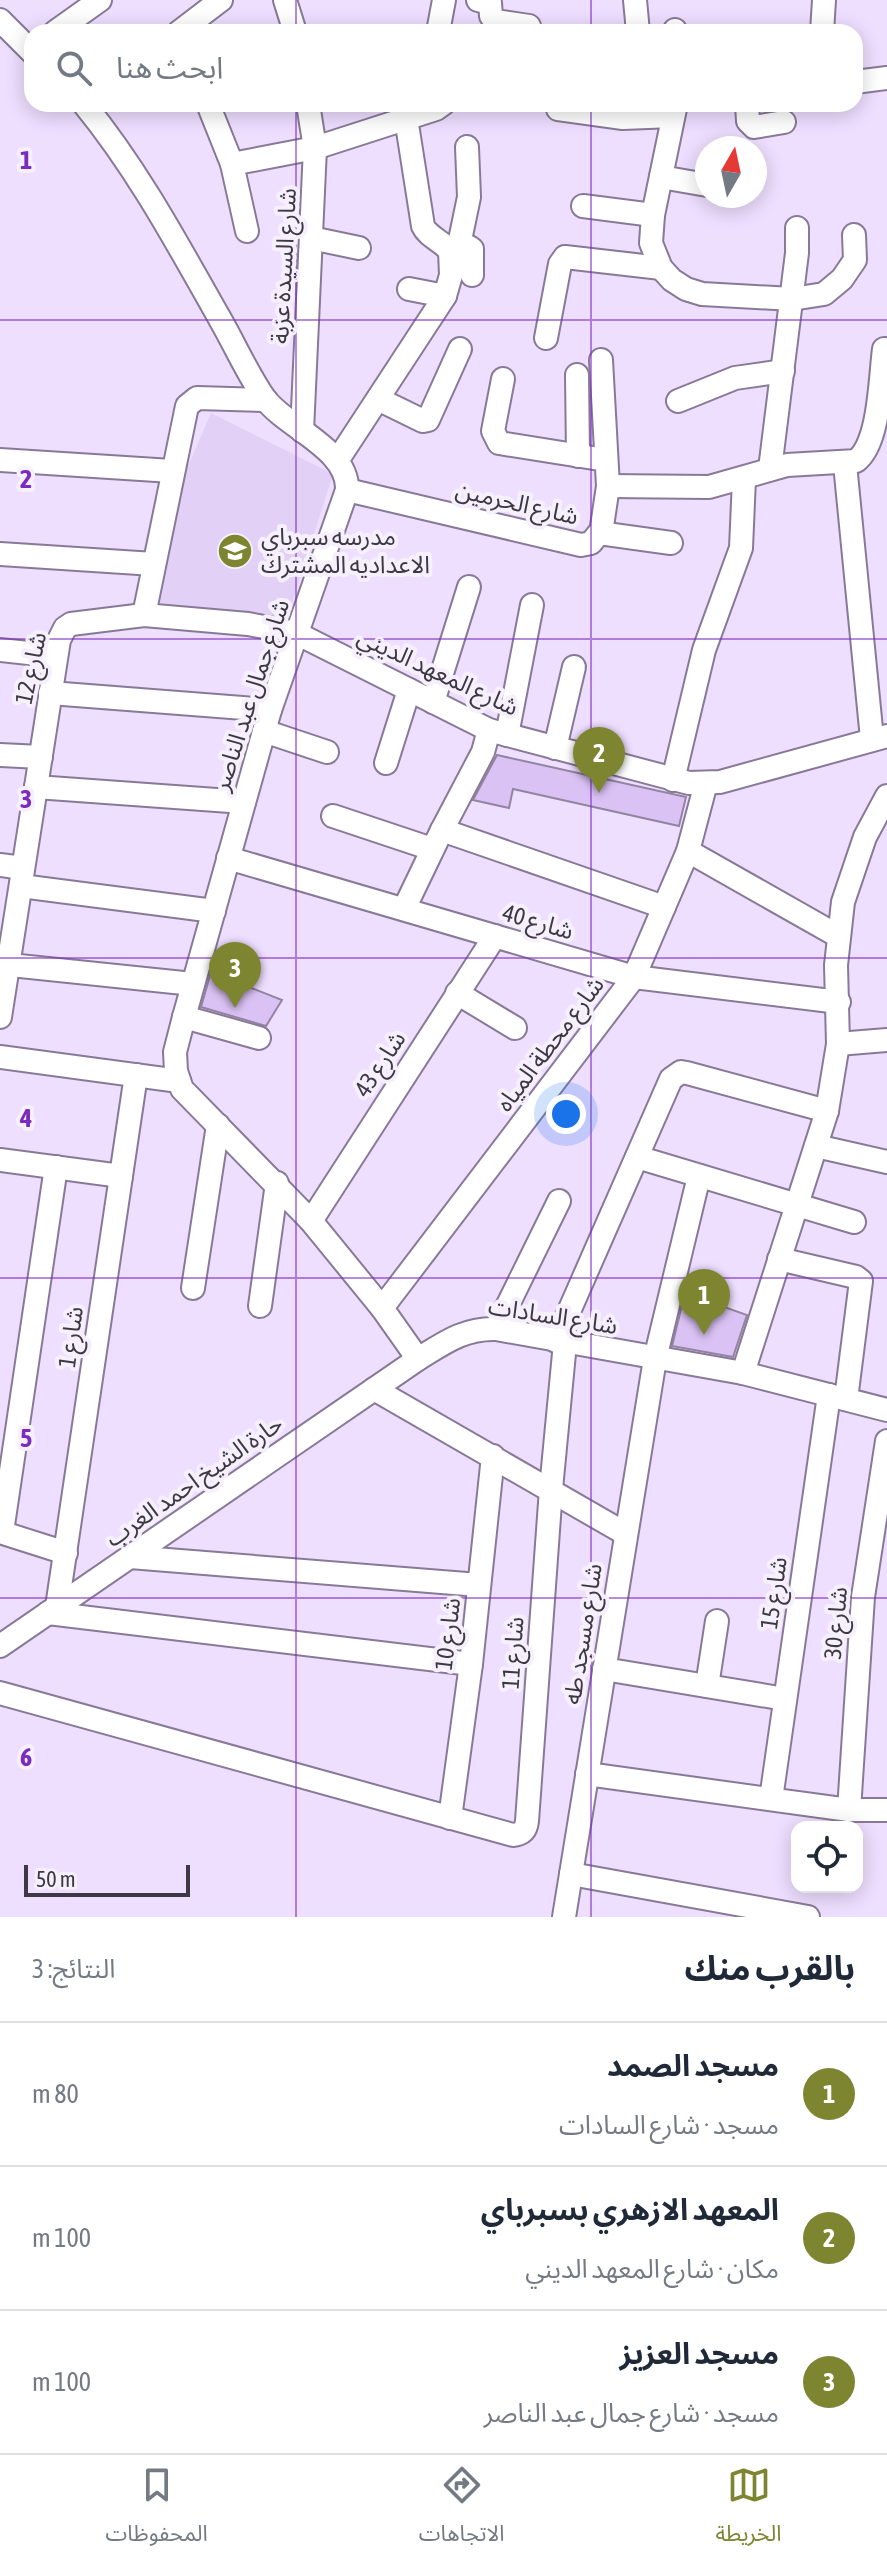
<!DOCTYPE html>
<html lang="ar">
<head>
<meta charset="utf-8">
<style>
  body { margin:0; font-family:"Asap Condensed","Noto Sans Arabic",sans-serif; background:#f6f6f7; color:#1f2937; direction:rtl }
  .controls { position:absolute; right:24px; bottom:24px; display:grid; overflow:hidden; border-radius:16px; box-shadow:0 4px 20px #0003 }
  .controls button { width:72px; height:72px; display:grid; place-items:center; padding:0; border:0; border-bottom:2px solid #e0e1e3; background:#fff; color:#1f2937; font:40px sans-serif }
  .compass { position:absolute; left:695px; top:136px; width:72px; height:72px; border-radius:50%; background:#fff; box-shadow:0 4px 20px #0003; rotate:9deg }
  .scale { position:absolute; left:24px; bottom:20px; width:166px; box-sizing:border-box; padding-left:8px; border:4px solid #3e3845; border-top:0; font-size:22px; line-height:28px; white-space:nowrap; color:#3e3845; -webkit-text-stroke:6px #f6f0fd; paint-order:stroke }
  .you { position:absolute; left:566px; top:1114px; width:28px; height:28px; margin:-20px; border:6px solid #fff; border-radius:50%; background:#1a73e8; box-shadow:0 0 0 12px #1a73e833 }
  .badge { display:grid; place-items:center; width:52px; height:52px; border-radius:50%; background:#7e8531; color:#fff; font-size:26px; font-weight:700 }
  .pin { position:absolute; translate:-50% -66px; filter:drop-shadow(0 2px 4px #0008) }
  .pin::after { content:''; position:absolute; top:42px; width:28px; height:24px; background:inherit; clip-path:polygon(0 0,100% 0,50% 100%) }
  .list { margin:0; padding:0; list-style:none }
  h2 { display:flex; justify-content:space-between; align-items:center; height:104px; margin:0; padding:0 32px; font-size:34px }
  h2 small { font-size:26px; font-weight:400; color:#747a83 }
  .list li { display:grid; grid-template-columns:52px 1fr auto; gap:24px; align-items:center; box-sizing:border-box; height:144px; padding:0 32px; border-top:2px solid #e0e1e3 }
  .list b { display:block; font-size:30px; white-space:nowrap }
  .list p { margin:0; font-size:26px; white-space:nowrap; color:#747a83 }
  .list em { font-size:26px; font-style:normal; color:#747a83 }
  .icon { flex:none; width:44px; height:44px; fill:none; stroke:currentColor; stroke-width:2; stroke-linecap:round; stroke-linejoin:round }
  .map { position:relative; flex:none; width:887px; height:1917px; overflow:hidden; direction:ltr }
  .search { position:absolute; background:#fff; box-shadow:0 4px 20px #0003; left:24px; right:24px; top:24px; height:88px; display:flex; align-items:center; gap:20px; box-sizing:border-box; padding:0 28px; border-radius:24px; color:#747a83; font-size:30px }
  .sheet { height:536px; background:#fff }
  nav { display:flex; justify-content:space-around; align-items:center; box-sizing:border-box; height:112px; border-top:2px solid #e0e1e3; background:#fff; font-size:22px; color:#747a83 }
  nav a { display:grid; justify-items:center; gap:4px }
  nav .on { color:#7e8531 }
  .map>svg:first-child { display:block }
  .built { fill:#e3d0f7 }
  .building { fill:#dbc2f5; stroke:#9385a2; stroke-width:2 }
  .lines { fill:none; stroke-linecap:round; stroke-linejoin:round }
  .street-casing { stroke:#887a97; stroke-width:26 }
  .street { stroke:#fff; stroke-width:22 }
  .grid { fill:none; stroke:#7b2cbf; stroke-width:2; stroke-opacity:0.55 }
  .labels { text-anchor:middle; stroke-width:8; stroke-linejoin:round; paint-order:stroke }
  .street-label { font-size:24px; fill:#3e3845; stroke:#f6f0fd }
  .poi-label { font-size:24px; fill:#3e3845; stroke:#f6f0fd; text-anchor:start }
  .grid-label { font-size:26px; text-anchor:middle; font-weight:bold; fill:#7b2cbf; stroke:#f6f0fd; stroke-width:8; stroke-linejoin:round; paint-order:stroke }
</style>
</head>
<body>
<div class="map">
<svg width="887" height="1917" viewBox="0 0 887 1917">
  <rect width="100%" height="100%" fill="#eedeff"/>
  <polygon class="built" points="211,413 333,474 286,622 151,601 173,501"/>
  <g class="building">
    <polygon points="497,755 686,797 679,826 513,789 509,808 473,800"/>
    <polygon points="211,972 282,1000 266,1026 201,1007"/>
    <polygon points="685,1293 747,1315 733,1357 672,1346"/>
  </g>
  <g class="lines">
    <g class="street-casing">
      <g id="street">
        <polyline points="285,0 295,32"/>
        <polyline points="478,0 490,3 491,16 495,21 529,26"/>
        <polyline points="635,0 638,32"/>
        <polyline points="0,20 32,52"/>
        <polyline points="675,30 675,32"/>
        <polyline points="55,32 100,0"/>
        <polyline points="179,32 221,0"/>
        <polyline points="438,32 444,0"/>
        <polyline points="822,32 824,0"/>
        <polyline points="855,82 887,78"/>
        <path d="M 84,104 C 138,170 178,245 220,319 C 235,345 248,375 265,399 C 287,428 349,449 347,490 L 270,710 L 184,1017 L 175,1052 L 176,1071 L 182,1089 L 311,1221 L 382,1308 L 418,1359"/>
        <polyline points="208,104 232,164 247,231"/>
        <polyline points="676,104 653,215 651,243 661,268 672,280 686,289 702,294 792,299 824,294 842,279 855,260 854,235"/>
        <polyline points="747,104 748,121 754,127 784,122"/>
        <polyline points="558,109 623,118 673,116"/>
        <path d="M 406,118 L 423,226 C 428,237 442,241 450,251"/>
        <polyline points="232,164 315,148 436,109 443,104"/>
        <polyline points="661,177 707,185"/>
        <polyline points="583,206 653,215"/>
        <polyline points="311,238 359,248"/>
        <polyline points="459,245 469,197 467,147"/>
        <path d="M 450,251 C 457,246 464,242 472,249 L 472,275"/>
        <polyline points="409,289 445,296"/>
        <polyline points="546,338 560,264 565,257 661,268"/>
        <polyline points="601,360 608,486 601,533"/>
        <polyline points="577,375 578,456"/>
        <polyline points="503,379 493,431 499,443 606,460"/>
        <polyline points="378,399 423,421 428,420 460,349"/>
        <polyline points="678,401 735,378 783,371"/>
        <polyline points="302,431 315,148 308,104"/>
        <polyline points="0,460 172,471"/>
        <polyline points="337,461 445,296 451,275 450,251"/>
        <polyline points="845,464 872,739"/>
        <polyline points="770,469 797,253 797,228"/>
        <path d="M 608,486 L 709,487 L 787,465 L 856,461 C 880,443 880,378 884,349"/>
        <polyline points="347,490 581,545 591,543 599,533 671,543"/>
        <polyline points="0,554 154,564"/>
        <polyline points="144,615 187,406 197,398 266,400"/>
        <polyline points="0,650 56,656"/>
        <polyline points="50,693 270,710"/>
        <polyline points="433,702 469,587"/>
        <polyline points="264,731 327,752"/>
        <polyline points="507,735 532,605"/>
        <polyline points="555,748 574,667"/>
        <polyline points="0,755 41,757"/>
        <polyline points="386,763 409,690"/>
        <polyline points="673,780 704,650 741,548 744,479"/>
        <polyline points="36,787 244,802"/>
        <polyline points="333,816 432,849"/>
        <polyline points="442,830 664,907"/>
        <polyline points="688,851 838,936"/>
        <polyline points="228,858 634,977 839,1002"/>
        <polyline points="0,865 23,868"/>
        <polyline points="21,886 214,911"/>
        <polyline points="404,909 442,830 483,752 489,730"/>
        <polyline points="0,964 193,984"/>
        <polyline points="457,993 515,1028"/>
        <polyline points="0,1017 59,640 65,628 71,624 144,615 248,624 296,633 489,730 689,783 720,782 887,736"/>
        <polyline points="184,1017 259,1038"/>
        <polyline points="838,1044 887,1040"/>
        <polyline points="0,1057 179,1081"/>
        <polyline points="816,1146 887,1162"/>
        <polyline points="637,1157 854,1222"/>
        <polyline points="0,1160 121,1176"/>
        <polyline points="311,1221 495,936"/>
        <polyline points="779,1259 856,1277 861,1281 846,1399"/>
        <polyline points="193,1288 218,1125"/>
        <polyline points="260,1306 277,1183"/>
        <polyline points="382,1308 634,977 688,851 706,783"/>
        <polyline points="496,1329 559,1201"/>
        <polyline points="556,1341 671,1079 681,1072 687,1073 827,1111"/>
        <polyline points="743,1373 827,1111 838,1044 836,965 843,902 865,837 887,796"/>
        <polyline points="374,1389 626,1534"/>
        <polyline points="0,1532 66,1553"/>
        <polyline points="2,1532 56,1167"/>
        <polyline points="130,1557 479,1585"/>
        <polyline points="57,1607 136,1075"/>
        <polyline points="48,1613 471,1664"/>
        <path d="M 0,1646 L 418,1359 C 444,1343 464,1328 496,1329 L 743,1373 L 887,1410"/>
        <polyline points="604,1669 785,1699"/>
        <polyline points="707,1686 717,1621"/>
        <path d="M 0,1693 L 513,1835 C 522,1834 526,1830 527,1821 L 551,1489 L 565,1343"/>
        <polyline points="587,1774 849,1810 887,1810"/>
        <polyline points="771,1799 829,1395"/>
        <polyline points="849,1810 863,1597 887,1441"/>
        <polyline points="450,1818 471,1664 493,1456"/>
        <polyline points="571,1874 808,1917"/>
        <polyline points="564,1917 655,1359 699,1176"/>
      </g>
    </g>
    <use href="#street" class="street"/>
  </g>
  <path class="grid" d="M 296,0 L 296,32M 591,0 L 591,32M 296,104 L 296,1917M 591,104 L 591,1917M 0,320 L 887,320M 0,639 L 887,639M 0,958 L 887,958M 0,1278 L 887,1278M 0,1598 L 887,1598"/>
  <defs>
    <g id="school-disc" transform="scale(1.8)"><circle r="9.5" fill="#7e8531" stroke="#f6f0fd"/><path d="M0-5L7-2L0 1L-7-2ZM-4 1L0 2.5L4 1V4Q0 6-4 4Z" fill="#fff"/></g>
  </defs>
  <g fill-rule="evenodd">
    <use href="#school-disc" x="235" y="551"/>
  </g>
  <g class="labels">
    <g class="street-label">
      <text transform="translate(284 266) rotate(-87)" y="8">شارع السيدة عزبة</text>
      <text transform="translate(517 503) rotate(13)" y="8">شارع الحرمين</text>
      <text transform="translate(31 668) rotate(-78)" y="8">شارع 12</text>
      <text transform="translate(438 672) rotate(25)" y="8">شارع المعهد الديني</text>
      <text transform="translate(251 695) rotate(-72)" y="8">شارع جمال عبد الناصر</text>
      <text transform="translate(538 922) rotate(16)" y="8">شارع 40</text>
      <text transform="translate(550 1044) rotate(-53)" y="8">شارع محطة المياه</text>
      <text transform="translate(380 1064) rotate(-57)" y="8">شارع 43</text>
      <text transform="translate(553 1316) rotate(9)" y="8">شارع السادات</text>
      <text transform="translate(71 1337) rotate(-82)" y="8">شارع 1</text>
      <text transform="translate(194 1481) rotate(-35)" y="8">حارة الشيخ احمد الغرب</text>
      <text transform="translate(774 1593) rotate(-82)" y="8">شارع 15</text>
      <text transform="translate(836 1623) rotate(-85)" y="8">شارع 30</text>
      <text transform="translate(448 1634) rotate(-83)" y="8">شارع 10</text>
      <text transform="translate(583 1634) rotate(-81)" y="8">شارع مسجد طه</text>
      <text transform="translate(513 1653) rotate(-86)" y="8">شارع 11</text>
    </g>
    <g class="poi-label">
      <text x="261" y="545">مدرسه سبرباي<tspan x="261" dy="28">الاعداديه المشترك</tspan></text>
    </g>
  </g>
  <g class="grid-label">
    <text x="26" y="169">1</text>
    <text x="26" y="488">2</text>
    <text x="26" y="808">3</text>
    <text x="26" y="1127">4</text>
    <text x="26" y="1447">5</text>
    <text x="26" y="1766">6</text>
  </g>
</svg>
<div class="controls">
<button><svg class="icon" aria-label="locate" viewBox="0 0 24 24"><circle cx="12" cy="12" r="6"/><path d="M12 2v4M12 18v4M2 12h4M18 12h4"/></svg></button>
</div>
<svg class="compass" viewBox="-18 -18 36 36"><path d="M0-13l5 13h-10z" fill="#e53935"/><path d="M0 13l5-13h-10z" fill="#747a83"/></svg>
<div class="scale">50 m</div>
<div class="you"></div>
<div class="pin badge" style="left:704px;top:1335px">1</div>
<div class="pin badge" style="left:599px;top:793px">2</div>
<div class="pin badge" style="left:235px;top:1008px">3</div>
<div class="search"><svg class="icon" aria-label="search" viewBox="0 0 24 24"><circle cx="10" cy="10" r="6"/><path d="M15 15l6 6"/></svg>ابحث هنا</div>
</div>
<section class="sheet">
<h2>بالقرب منك<small>النتائج: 3</small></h2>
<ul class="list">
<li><span class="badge">1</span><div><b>مسجد الصمد</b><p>مسجد · شارع السادات</p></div><em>80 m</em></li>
<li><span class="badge">2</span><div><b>المعهد الازهري بسبرباي</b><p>مكان · شارع المعهد الديني</p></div><em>100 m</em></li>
<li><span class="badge">3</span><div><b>مسجد العزيز</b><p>مسجد · شارع جمال عبد الناصر</p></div><em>100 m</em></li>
</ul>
</section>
<nav>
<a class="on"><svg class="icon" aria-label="map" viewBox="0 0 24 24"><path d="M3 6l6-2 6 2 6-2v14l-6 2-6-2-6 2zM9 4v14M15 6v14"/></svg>الخريطة</a>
<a><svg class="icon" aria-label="directions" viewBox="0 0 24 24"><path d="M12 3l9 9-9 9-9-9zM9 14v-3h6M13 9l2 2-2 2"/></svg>الاتجاهات</a>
<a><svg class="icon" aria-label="saved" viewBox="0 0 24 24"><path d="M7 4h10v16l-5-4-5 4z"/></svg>المحفوظات</a>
</nav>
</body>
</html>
